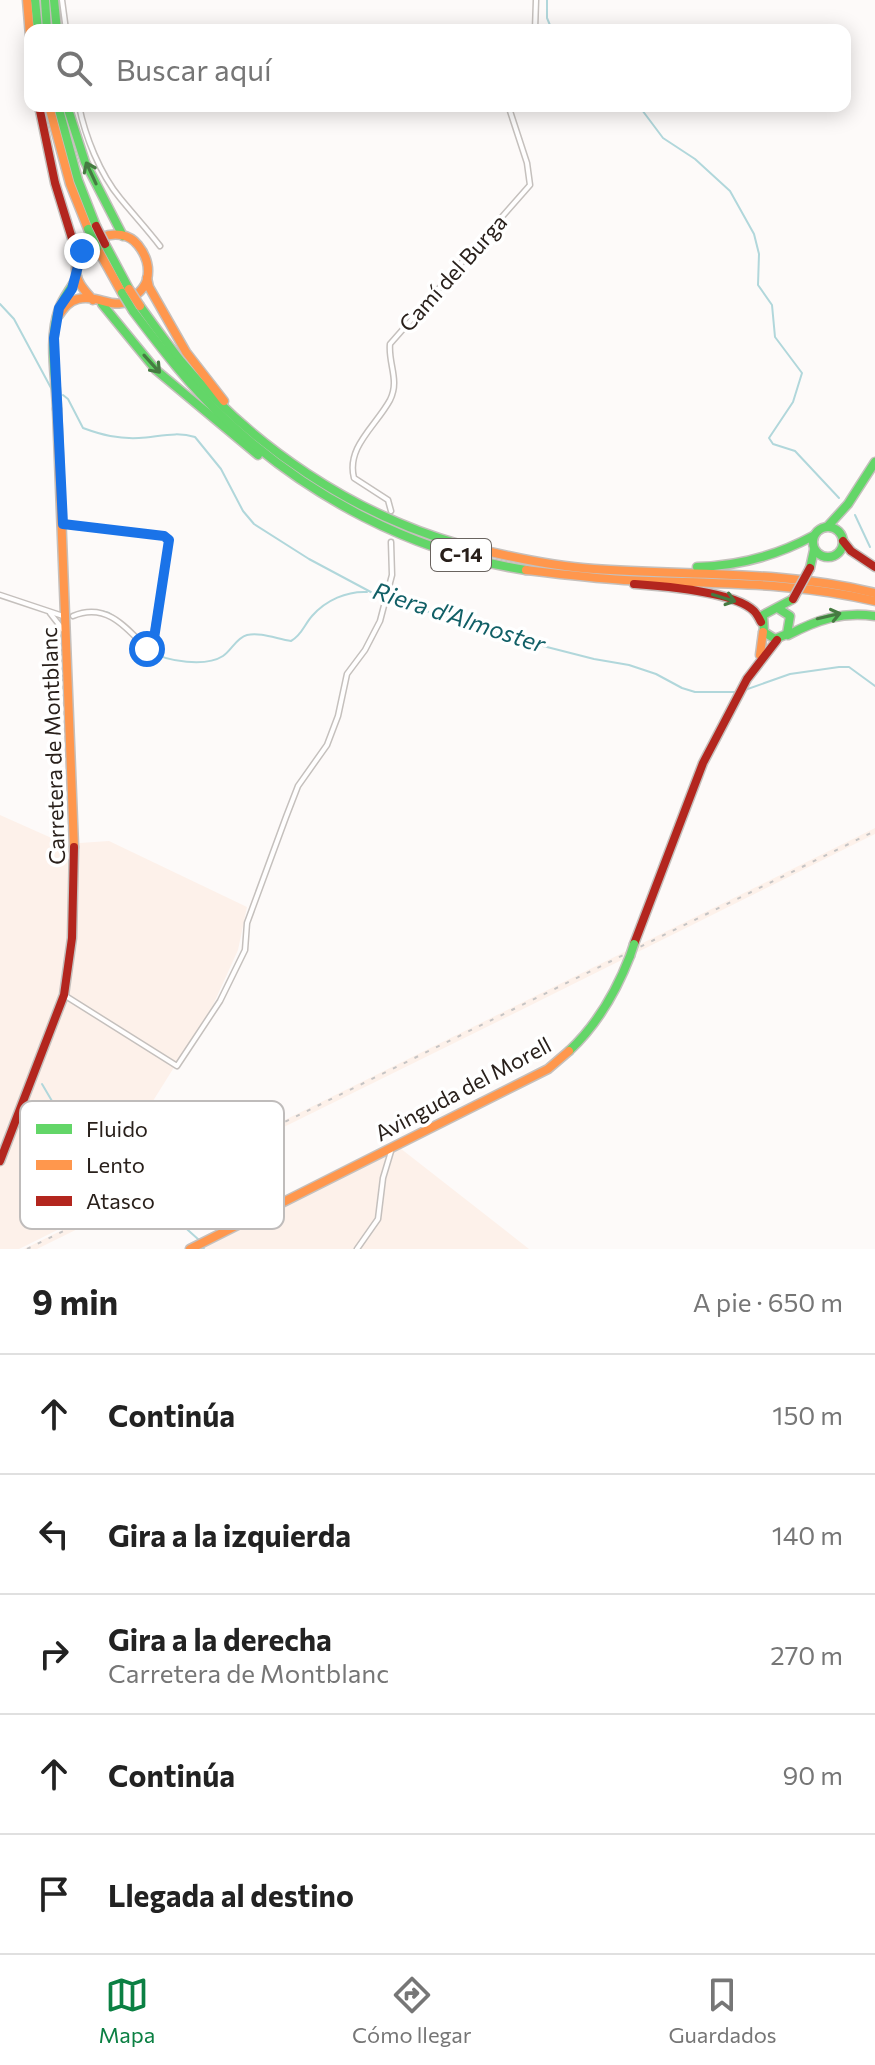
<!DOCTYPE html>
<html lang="es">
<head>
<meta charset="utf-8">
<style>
  body { margin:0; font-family:Commissioner,sans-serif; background:#f6f6f6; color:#222 }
  .stop { position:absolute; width:24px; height:24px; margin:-18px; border:6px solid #1a73e8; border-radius:50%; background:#fff }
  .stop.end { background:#1a73e8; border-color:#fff; box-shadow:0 2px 8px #0008 }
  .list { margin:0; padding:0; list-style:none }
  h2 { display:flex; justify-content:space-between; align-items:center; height:104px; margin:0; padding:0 32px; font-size:34px }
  h2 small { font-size:26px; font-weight:400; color:#767676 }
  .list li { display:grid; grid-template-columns:52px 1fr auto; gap:24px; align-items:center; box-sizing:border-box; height:120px; padding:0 32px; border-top:2px solid #e0e0e0 }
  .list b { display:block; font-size:30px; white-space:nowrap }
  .list p { margin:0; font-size:26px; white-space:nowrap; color:#767676 }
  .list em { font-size:26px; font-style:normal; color:#767676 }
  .icon { flex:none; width:44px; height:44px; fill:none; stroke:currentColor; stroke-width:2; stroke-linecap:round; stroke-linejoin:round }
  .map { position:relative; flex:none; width:875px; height:1249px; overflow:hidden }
  .search { position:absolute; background:#fff; box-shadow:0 4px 20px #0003; left:24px; right:24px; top:24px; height:88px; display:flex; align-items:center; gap:20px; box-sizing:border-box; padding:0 28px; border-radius:16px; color:#767676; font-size:30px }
  .sheet { height:704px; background:#fff }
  nav { display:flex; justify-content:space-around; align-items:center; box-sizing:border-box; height:112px; border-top:2px solid #e0e0e0; background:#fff; font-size:22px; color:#767676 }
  nav a { display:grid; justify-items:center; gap:4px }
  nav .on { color:#0b8043 }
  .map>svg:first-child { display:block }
  .built { fill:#fdf1ea }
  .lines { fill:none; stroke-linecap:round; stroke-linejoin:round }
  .stream { stroke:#b1d7db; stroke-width:2 }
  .street-casing { stroke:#c5c0bd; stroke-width:7 }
  .fast-casing { stroke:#c5c0bd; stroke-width:11 }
  .slow-casing { stroke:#c5c0bd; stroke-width:11 }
  .jam-casing { stroke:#c5c0bd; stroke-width:11 }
  .street { stroke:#fffefe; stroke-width:4 }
  .fast { stroke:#63d668; stroke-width:8 }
  .slow { stroke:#ff974d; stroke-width:8 }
  .jam { stroke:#b3261e; stroke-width:8 }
  .rail { stroke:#c6c4c4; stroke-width:2; stroke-dasharray:4 8; stroke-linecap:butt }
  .fast-bridge-casing { stroke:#c5c0bd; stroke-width:11; stroke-linecap:butt }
  .slow-bridge-casing { stroke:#c5c0bd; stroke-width:11; stroke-linecap:butt }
  .jam-bridge-casing { stroke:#c5c0bd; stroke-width:11; stroke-linecap:butt }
  .fast-bridge { stroke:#63d668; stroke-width:8 }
  .slow-bridge { stroke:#ff974d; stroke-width:8 }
  .jam-bridge { stroke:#b3261e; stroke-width:8 }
  .oneway { stroke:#467b42 }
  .route { stroke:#1a73e8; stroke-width:10 }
  .labels { text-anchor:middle; stroke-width:7; stroke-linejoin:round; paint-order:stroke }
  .shield { fill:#fff; stroke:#69635f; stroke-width:2 }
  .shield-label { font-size:20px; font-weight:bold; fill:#29201b }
  .street-label { font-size:22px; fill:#29201b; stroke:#fff }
  .water-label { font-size:24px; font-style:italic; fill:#115f66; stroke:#fff }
  .key { fill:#fff; stroke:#bfbcbb; stroke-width:2 }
  .key-label { font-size:22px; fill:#29201b }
</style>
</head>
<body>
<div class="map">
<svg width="875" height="1249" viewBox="0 0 875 1249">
  <rect width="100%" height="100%" fill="#fdfaf9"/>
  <g class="built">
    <polygon points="0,815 65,844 109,841 247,907 238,950 213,1005 121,1152 150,1184 19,1249 0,1249"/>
    <polygon points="875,828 875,834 511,1015 37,1249 24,1249"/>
    <polygon points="400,1148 529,1249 199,1249"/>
  </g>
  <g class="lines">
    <g class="stream">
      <polyline points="547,0 547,18 552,30"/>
      <polyline points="639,106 663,138 695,159 730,191 754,234 759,254 758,285 772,305 775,337 802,373 793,402 769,438 773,444 795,451 839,498"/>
      <polyline points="0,304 14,319 51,388"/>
      <path d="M 63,395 L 68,399 L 83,428 C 102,435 118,439 139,438 C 158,437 176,431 195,437 L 221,469 L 243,511 L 254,524 L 309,559 L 382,598 L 543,646 L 594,659 L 629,665 L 656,674 L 682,688 L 695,692 L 736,692"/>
      <polyline points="855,515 870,547"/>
      <polyline points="101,611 109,613 123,623"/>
      <path d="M 150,651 C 167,662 206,667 223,656 C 232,650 236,638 247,635 C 261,632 277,639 291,641 C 302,635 304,625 312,616 C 326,600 347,591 367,592"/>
      <polyline points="742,691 790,674 839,667 849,667 875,686"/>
      <path d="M 42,1084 L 69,1130 L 72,1149 L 80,1169 C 93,1176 99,1169 111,1168 C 125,1167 136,1179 145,1187"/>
      <polyline points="149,1195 199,1240"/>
      <polyline points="203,1247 204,1249"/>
    </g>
    <g class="street-casing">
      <g id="street">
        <polyline points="62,0 66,30"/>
        <polyline points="535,30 536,0"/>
        <path d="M 79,106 C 85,136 100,174 120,198 C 133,214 147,229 160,246"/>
        <path d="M 391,511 L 388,500 L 354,478 C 346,447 376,426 390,400 C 400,380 388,364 390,344 L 530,185 L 527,163 L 510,111 L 510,106"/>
        <path d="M 63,524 L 164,536 L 169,540 L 151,648 L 147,649 C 126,627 106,602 73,616"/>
        <polyline points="0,595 63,616"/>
        <polyline points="50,613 64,631"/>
        <polyline points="64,995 177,1066 220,1001 245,950 247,923 286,817 298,786 327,745 338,716 347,674 365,650 380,621 392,575 391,542"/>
        <polyline points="357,1249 378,1219 383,1178 392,1148"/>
      </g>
    </g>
    <g class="fast-casing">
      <g id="fast">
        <polyline points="35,0 38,30"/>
        <polyline points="45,0 47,30"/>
        <polyline points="54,0 57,30"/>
        <polyline points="58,106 78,180 96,226"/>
        <polyline points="67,106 85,162 123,236"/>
        <polyline points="105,244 129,289"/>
        <polyline points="102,304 156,370 258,455"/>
        <path d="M 140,306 C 153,324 166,342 180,360 C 251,446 354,515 462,545"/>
        <path d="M 133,311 C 161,348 190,386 224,418 C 306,496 414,553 526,570"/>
        <path d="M 57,409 C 56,378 48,339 59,309 C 63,297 72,288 77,276"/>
        <polyline points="828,526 848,504 875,462"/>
        <circle cx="828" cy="542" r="15"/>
        <path d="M 697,567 C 739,566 776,556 813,536"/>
        <polyline points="810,568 814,550"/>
        <polyline points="779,609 790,616 787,634 775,639 764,632 763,615 793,599"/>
        <path d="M 788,635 C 817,620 842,611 875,616"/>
        <path d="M 569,1051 C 598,1024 616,992 630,956"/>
      </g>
    </g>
    <g class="slow-casing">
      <g id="slow">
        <polyline points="27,0 30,36"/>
        <polyline points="49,106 70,184 88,229"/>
        <polyline points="97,248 122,293"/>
        <polyline points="147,278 149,287 186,352 224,401"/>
        <path d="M 59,315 C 64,308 69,301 78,299 C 100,293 116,315 136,295 C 141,291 145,286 147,280 C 150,267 146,255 138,245 C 120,222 78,240 76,268 C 75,281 85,291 93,300"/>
        <polyline points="57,409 74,847"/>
        <path d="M 462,545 C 505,556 549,566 594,569 C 689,576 782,570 875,593"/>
        <path d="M 526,570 C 559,574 591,578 624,580 C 709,584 792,581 875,601"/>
        <polyline points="760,655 763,632"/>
        <polyline points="190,1249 548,1069 569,1051"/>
      </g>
    </g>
    <g class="jam-casing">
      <g id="jam">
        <polyline points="39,106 55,183 78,258"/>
        <polyline points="843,541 851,551 875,567"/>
        <path d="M 634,584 C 662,586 734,591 754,611 C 757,614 759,618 761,622"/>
        <polyline points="634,944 703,763 747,679 777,640"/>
        <polyline points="0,1161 64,995 72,938 74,847"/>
      </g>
    </g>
    <use href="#street" class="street"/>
    <use href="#fast" class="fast"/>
    <use href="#slow" class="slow"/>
    <use href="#jam" class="jam"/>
    <polyline class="rail" points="27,1249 875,831"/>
    <g class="fast-bridge-casing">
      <g id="fast-bridge">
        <polyline points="88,229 97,248"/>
        <polyline points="122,293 133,311"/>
        <polyline points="630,956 634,944"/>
      </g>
    </g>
    <g class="slow-bridge-casing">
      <polyline id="slow-bridge" points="129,289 140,306"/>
    </g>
    <g class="jam-bridge-casing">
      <g id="jam-bridge">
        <polyline points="96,226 105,244"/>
        <polyline points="793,599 810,568"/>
      </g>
    </g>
    <use href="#fast-bridge" class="fast-bridge"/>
    <use href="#slow-bridge" class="slow-bridge"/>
    <use href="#jam-bridge" class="jam-bridge"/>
  </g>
  <defs><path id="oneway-shaft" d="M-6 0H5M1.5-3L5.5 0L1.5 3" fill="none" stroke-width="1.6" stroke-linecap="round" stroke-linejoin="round" transform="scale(2)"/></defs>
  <g class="oneway">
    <use href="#oneway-shaft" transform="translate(91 173) rotate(-115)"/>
    <use href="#oneway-shaft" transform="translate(152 364) rotate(48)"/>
    <use href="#oneway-shaft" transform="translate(724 598) rotate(17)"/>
    <use href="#oneway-shaft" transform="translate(829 616) rotate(-13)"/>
  </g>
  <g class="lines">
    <polyline class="route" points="82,251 72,289 59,308 54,338 63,524 164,536 169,540 153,645 147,649"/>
  </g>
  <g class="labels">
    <rect class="shield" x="431" y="539" width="60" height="32" rx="6"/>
    <g class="shield-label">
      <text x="461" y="562">C-14</text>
    </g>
    <g class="street-label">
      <text transform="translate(453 273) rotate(-48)" y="8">Camí del Burga</text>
      <text transform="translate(53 746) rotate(-92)" y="8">Carretera de Montblanc</text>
      <text transform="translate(463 1089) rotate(-28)" y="8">Avinguda del Morell</text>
    </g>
    <g class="water-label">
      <text transform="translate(459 618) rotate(18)" y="8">Riera d'Almoster</text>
    </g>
  </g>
  <rect x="20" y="1101" width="264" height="128" rx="12" class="key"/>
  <rect x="36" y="1124" width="36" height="10" fill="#63d668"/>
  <rect x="36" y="1160" width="36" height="10" fill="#ff974d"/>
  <rect x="36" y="1196" width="36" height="10" fill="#b3261e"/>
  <g class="key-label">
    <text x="86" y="1137">Fluido</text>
    <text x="86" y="1173">Lento</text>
    <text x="86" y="1209">Atasco</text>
  </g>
</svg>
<div class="stop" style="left:147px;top:649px"></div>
<div class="stop end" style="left:82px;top:251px"></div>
<div class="search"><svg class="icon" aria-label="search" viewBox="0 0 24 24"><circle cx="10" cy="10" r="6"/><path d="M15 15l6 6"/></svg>Buscar aquí</div>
</div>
<section class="sheet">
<h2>9 min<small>A pie · 650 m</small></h2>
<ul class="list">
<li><svg class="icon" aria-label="ahead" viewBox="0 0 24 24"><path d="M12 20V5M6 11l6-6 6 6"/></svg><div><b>Continúa</b></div><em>150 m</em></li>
<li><svg class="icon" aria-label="left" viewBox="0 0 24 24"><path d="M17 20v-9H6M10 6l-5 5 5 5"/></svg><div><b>Gira a la izquierda</b></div><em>140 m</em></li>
<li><svg class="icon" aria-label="right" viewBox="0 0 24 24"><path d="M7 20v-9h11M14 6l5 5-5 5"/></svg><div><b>Gira a la derecha</b><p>Carretera de Montblanc</p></div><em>270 m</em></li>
<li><svg class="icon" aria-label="ahead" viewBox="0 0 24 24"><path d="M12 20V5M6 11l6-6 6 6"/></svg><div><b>Continúa</b></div><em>90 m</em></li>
<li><svg class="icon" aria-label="arrive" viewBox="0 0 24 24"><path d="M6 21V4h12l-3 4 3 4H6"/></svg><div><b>Llegada al destino</b></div></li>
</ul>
</section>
<nav>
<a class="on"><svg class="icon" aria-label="map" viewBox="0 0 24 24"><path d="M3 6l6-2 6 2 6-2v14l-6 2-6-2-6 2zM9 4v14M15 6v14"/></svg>Mapa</a>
<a><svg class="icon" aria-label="directions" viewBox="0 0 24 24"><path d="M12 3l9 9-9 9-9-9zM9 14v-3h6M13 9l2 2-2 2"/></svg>Cómo llegar</a>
<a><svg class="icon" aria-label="saved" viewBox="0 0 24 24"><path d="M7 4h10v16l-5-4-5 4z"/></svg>Guardados</a>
</nav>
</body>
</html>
